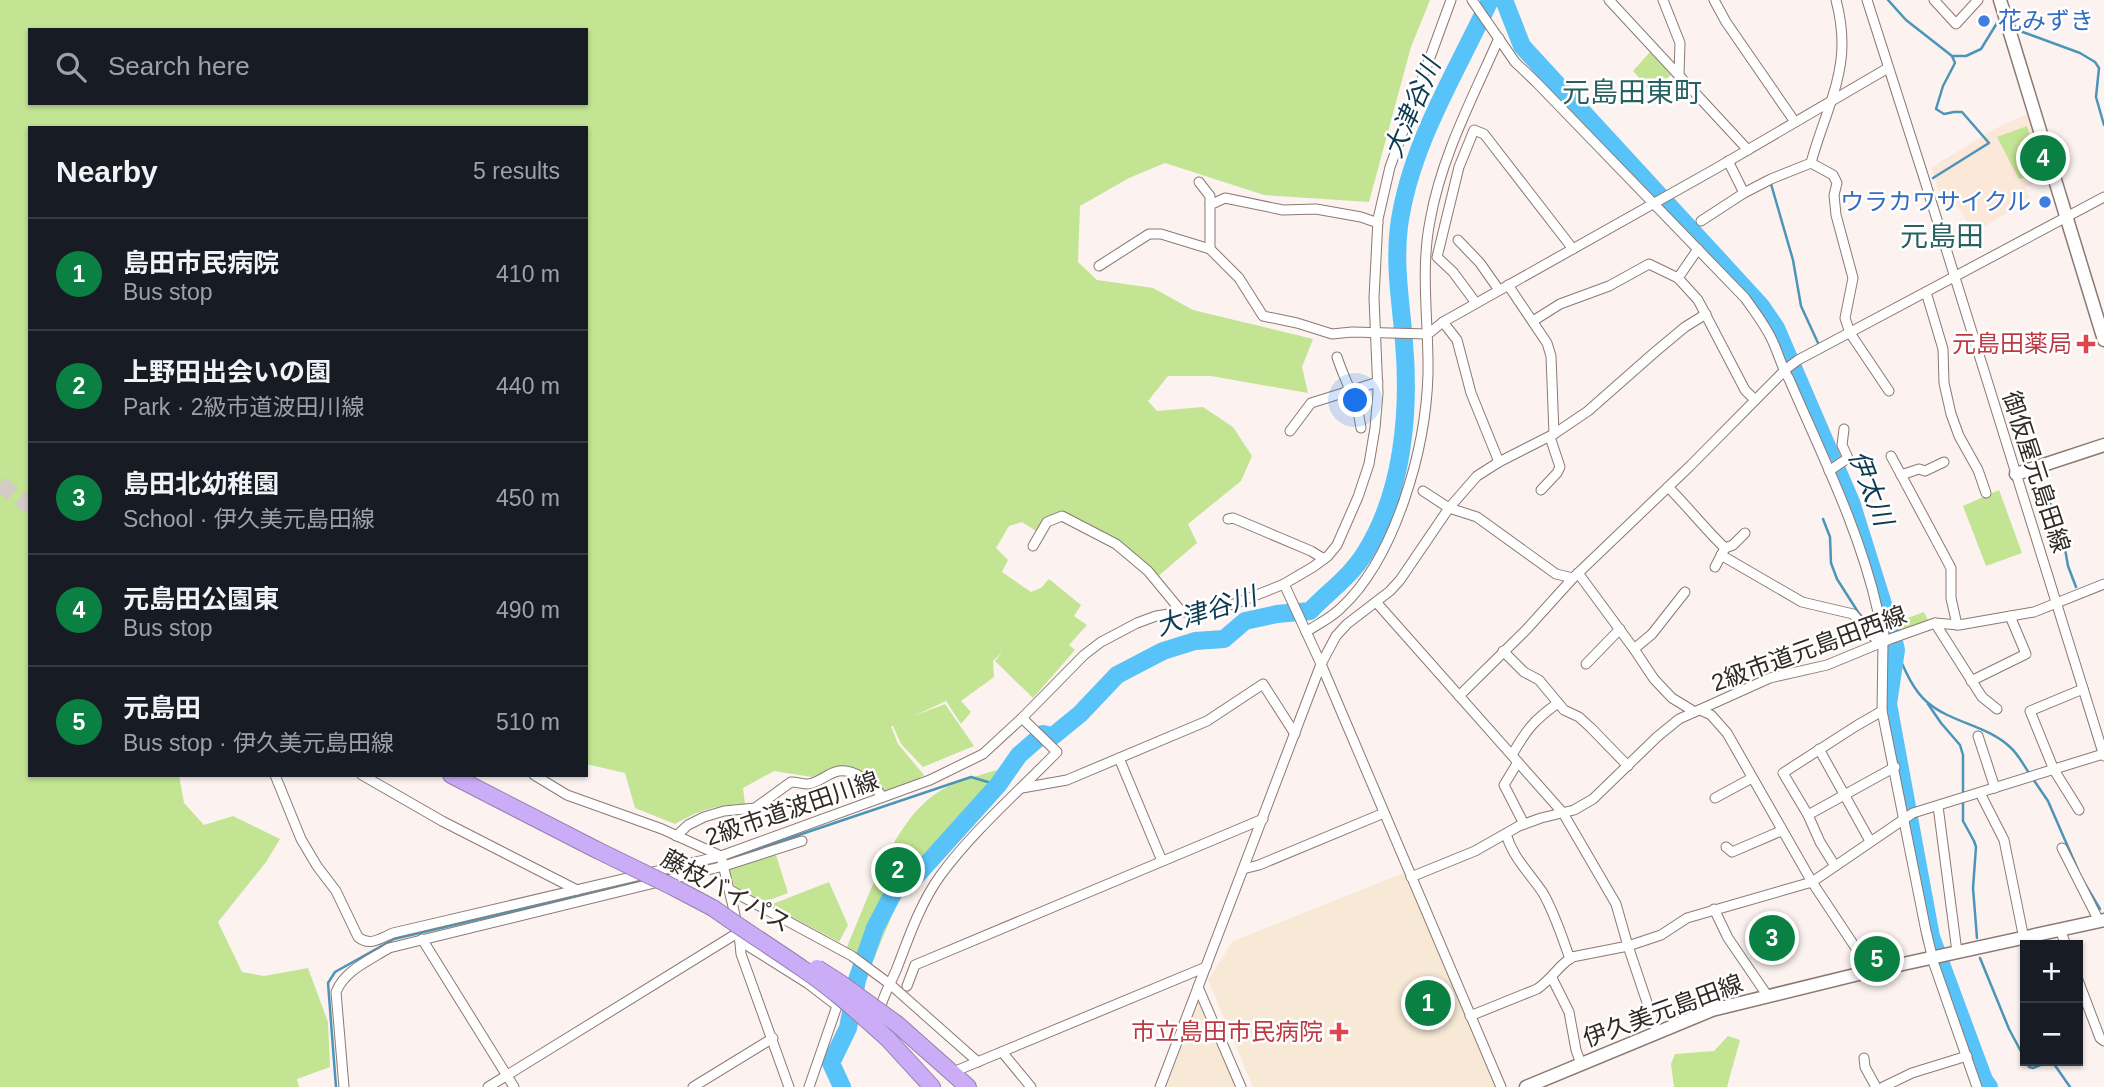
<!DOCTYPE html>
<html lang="en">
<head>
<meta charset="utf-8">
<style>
  body { margin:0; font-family:Helvetica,"Noto Sans JP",sans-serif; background:#242831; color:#f1f3f6 }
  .controls { position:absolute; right:21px; bottom:21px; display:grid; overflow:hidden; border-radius:0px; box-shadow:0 2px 5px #0004 }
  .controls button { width:63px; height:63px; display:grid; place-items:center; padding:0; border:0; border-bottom:2px solid #363941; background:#171b24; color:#f1f3f6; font:35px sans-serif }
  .you { position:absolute; left:1356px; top:401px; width:24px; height:24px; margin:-18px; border:5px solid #fff; border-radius:50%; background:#1a73e8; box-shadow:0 0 0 10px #1a73e833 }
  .badge { display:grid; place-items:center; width:46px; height:46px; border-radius:50%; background:#0b8043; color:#fff; font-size:23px; font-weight:700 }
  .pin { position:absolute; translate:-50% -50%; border:4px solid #fff; box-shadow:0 2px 7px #0006 }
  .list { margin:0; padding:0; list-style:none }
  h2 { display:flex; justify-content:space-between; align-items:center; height:91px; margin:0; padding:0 28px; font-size:30px }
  h2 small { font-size:23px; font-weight:400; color:#9ea1a6 }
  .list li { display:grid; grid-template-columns:46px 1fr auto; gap:21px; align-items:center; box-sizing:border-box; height:112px; padding:0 28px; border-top:2px solid #363941 }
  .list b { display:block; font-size:26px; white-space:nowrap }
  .list p { margin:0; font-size:23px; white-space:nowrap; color:#9ea1a6 }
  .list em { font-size:23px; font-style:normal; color:#9ea1a6 }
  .icon { flex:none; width:38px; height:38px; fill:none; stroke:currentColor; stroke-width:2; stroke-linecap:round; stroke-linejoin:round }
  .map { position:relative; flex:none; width:2104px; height:1087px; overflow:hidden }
  .search { position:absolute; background:#171b24; box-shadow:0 2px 5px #0004; left:28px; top:28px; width:560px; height:77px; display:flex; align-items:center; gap:18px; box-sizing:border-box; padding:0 24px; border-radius:0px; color:#9ea1a6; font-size:26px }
  .panel { position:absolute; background:#171b24; box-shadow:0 2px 5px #0004; left:28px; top:126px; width:560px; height:651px; border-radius:0px }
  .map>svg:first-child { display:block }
  .education { fill:#fbe8d8 }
  .medical { fill:#f8e9d6 }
  .green { fill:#c2e493; fill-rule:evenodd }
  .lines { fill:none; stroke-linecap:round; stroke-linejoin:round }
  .stream { stroke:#4c95b9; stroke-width:2.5 }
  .river { stroke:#58c3f8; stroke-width:18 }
  .highway-tunnel { stroke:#d3cbc8; stroke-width:16; stroke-dasharray:16 8; stroke-linecap:butt }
  .street-casing { stroke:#8c7972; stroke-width:11 }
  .secondary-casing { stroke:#8c7972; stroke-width:15 }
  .highway-casing { stroke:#957fae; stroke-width:18 }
  .street { stroke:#fff; stroke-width:9 }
  .secondary { stroke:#fff; stroke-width:12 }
  .highway { stroke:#cbadf7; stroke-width:16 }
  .highway-bridge-casing { stroke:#957fae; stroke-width:18; stroke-linecap:butt }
  .highway-bridge { stroke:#cbadf7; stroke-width:16 }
  .shop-dot { fill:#3f7fe0; stroke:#fff; stroke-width:2.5 }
  .health-dot { fill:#e0444e; stroke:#fff; stroke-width:2.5 }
  .labels { text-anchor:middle; stroke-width:5; stroke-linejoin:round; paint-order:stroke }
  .shop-label { font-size:24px; fill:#366cbe; stroke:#fff; text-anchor:start }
  .health-label { font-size:24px; fill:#be3a42; stroke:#fff; text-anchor:end }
  .street-label { font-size:24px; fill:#312926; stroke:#fff }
  .water-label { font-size:26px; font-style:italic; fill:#0c3b51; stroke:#fff }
  .quarter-label { font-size:28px; fill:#276162; stroke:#fff }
</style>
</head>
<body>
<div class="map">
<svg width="2104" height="1087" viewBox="0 0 2104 1087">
  <rect width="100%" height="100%" fill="#fcf3f0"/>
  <polygon class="education" points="2029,113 2049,179 2025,187 2030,199 1973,233 1958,206 1945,211 1931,168 1992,130"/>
  <g class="medical">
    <polygon points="1404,873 1496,1087 1253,1087 1208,980 1233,941"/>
    <polygon points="1199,1001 1238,1087 1166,1087"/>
  </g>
  <g class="green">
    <path d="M 0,0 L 1430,0 L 1411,47 L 1369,202 L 1264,195 L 1165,163 L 1129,178 L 1080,206 L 1078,262 L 1097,280 L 1153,288 L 1193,310 L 1313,339 L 1302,367 L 1308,393 L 1211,376 L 1168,376 L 1148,401 L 1157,411 L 1203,407 L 1233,427 L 1252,456 L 1241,481 L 1188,524 L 1197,543 L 1156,578 L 1140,560 L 1062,512 L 1045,520 L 1036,531 L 1022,522 L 1009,526 L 996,548 L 1008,560 L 1002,572 L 1031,592 L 1041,588 L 1049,579 L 1081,605 L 1074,616 L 1087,625 L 1069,645 L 1075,650 L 1033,698 L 995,661 L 1003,651 L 993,661 L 994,677 L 961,701 L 971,712 L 961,724 L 946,701 L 914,716 L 945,704 L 974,746 L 923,767 L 901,744 L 893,726 L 891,726 L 898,744 L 924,775 L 910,784 L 883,795 L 851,769 L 836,770 L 812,777 L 774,771 L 743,788 L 745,804 C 716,805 700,810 675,824 L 635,808 L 625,773 L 586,764 L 586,128 L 30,128 L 30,775 L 179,775 L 184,803 L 204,825 L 233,816 L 280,839 L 266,862 L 218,922 L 242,972 L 264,976 L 308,968 L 328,1022 L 330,1067 L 297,1079 L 299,1087 L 0,1087 ZM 30,30 L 586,30 L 586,103 L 30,103 Z"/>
    <polygon points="1650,52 1671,75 1651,92 1633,71"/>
    <polygon points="2027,126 2042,173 2019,179 1997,137"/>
    <polygon points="1999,490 2022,553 1986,566 1963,506"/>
    <polygon points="1924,612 1930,624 1899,635 1897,622"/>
    <path d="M 996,770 L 1000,776 L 938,839 L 906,882 L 873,961 L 847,947 C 868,899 894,818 940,791 C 956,781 978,776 996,770 Z"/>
    <polygon points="776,855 788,893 764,902 736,890 728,867"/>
    <polygon points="829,882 848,925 839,942 770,905"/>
    <polygon points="1728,1036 1740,1040 1727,1087 1674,1087 1671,1064 1675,1054 1714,1051"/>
  </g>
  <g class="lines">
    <g class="stream">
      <polyline points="1888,0 1906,20 1952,56 1966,56 1981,49 1997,23"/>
      <polyline points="2020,31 2080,53 2095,62 2099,68 2096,97 2104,125"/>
      <polyline points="1933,178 1989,143 1962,112 1954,112 1944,114 1936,109 1943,86 1955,63 1952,56"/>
      <polyline points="1771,184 1793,260 1801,306 1818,343"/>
      <polyline points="2028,480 2048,500 2060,520 2068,566 2076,587"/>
      <polyline points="1823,519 1830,537 1831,563 1837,579 1858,612 1872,629 1892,633"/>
      <path d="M 1896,650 C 1904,668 1912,689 1927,702 C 1951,723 1987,725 2010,747 C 2018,754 2023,764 2029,773"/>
      <polyline points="1928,704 1941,723 1960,745 1963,755 1963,795"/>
      <polyline points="2033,779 2048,801 2078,870"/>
      <polyline points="1963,801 1963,821 1974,841 1976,847 1973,888 1977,938"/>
      <polyline points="735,858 775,843 971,777 998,785"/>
      <polyline points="663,876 708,865"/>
      <polyline points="2082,879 2100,909"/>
      <polyline points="1980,958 2009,1029 2025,1059"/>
      <polyline points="2026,1061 2029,1067 2033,1068 2050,1061 2054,1064 2070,1087"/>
      <polyline points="336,1087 328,983 335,972 394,939 643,881"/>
    </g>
    <g class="river">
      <polyline points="1504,0 1522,46 1761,306 1776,328 1851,502 1892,633 1896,650 1888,704 1931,937 1984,1080 1989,1087"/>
      <path d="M 842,1087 L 831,1063 L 848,1028 L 857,980 L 875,928 L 897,886 L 917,875 L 998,785 L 1019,755 L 1043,734 L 1053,736 L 1080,714 L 1117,675 L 1163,651 L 1195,641 L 1224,639 L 1245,621 L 1277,614 L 1310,611 C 1328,592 1351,576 1365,553 C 1403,493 1410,412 1404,342 C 1401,303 1394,266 1399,226 C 1410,145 1456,73 1490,0"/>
    </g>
    <polyline class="highway-tunnel" points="0,484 30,506"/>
    <g class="street-casing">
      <g id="street">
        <path d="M 1472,0 L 1515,62 L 1536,82 L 1745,298 C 1755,312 1766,326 1773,342 C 1779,355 1782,368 1789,379 C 1822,455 1860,531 1878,612 C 1881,626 1886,628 1883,643 L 1882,711 L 1926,931 L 1934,964 L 1977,1087"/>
        <polyline points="1609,0 1748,150"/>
        <polyline points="1663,0 1680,43 1679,75"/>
        <polyline points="1714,0 1726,22 1795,122"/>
        <polyline points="1867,0 1924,178 2104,756"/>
        <polyline points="1934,0 1956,24 1978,0"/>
        <polyline points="1728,161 1744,193 1771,179 1811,163 1833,175 1837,183 1834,195 1836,215 1853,278 1845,318 1850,333 1889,391"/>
        <path d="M 1811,163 C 1821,124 1842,85 1842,44 C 1842,29 1840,15 1836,0"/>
        <polyline points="1199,182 1210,196 1210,205"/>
        <polyline points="1701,221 1744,193"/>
        <polyline points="1458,240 1480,263 1499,290"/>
        <polyline points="1210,249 1210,205 1225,198 1283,210 1316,209 1361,217 1378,223"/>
        <polyline points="1099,266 1149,234 1161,234 1210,249 1239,278 1263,316 1297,323 1332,334 1352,332 1428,334 1443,322 1715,169 1888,68"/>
        <polyline points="1678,278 1698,249"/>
        <polyline points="1508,285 1547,343 1551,356 1554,434"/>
        <polyline points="1926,292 1943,349 1944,383 1951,414 1959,436 1978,470 1986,493"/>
        <polyline points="1476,303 1453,272 1437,257 1459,167 1474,130 1484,134 1573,249"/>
        <polyline points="1533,321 1560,304 1609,286 1649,264 1678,278 1698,300 1745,390 1755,400"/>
        <polyline points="1443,322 1457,340 1471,393 1499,462"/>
        <path d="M 1337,357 C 1345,382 1358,402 1361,428"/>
        <polyline points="1290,431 1311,403 1378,382"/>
        <polyline points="1891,456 1951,568 1951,598 1957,625"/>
        <polyline points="1829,471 1848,458 1842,445 1844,429"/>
        <polyline points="1901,475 1919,469 1925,471 1944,462"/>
        <path d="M 1668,487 C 1688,507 1705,529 1725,548 L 1715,567"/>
        <polyline points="1541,490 1557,473 1560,467 1550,437"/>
        <polyline points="1423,491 1449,508 1477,517 1556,574 1573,578"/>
        <polyline points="1228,519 1233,518 1311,551 1324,559"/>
        <polyline points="1033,546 1047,522 1062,516 1116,544 1148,571 1181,611"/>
        <polyline points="1725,548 1733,545 1745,533"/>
        <polyline points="1721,555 1802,602 1853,614 1871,635 1883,643"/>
        <polyline points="1578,573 1634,649 1654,679 1672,698 1695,712"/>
        <polyline points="1284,584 1321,664 1501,1087"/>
        <polyline points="1376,602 1563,813 1616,904 1628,946 1657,1032"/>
        <polyline points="1935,623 1982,697 1997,709"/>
        <path d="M 1306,632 C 1318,624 1331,618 1341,608 C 1396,557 1426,448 1428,374 C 1429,324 1420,272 1430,221 C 1441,157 1473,97 1499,38"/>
        <polyline points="1634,649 1652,634 1685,592"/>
        <polyline points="1503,651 1524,672 1539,680 1564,710 1579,717 1591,728 1628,766"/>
        <polyline points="1586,664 1620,629"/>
        <polyline points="1971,681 2026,654 2010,616"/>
        <polyline points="1459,696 1526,630 1573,578 1690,466 1786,369 1798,360 2104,197"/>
        <polyline points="1700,710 1711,715 1727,733 1812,882 1871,971"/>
        <polyline points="1978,736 1995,788"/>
        <polyline points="1819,749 1870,841"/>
        <path d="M 1512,755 C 1527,729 1534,720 1558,703"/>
        <polyline points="1119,758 1162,861"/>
        <polyline points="1518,762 1504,785 1524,824"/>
        <path d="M 275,775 L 301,839 L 317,866 L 336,891 L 358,937 C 370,947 381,938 393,933 L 721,856 L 930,780 L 983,754 L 1022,718 L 1084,655 L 1101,642 L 1137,623 L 1156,616 L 1234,604 L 1284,584 L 1313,567 L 1328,556 L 1337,545 L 1358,497 L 1369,464 L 1375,428 L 1378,393 L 1374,298 L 1378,219 L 1390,167 L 1451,0"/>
        <polyline points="362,775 442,821 577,890"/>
        <polyline points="534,775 567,795 662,829 721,856 739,932 741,954 789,1087"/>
        <polyline points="1022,788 1067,780 1207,721 1263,684 1295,734"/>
        <polyline points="1980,793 2004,840 2024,939"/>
        <polyline points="1715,798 1752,778"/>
        <polyline points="1938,806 1957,952"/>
        <polyline points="2079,810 2054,770 2030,711 2083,689"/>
        <polyline points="1808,815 1895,767"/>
        <path d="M 1506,834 C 1513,858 1529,872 1543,893 C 1555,914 1562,937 1570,959"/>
        <path d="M 676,836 L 688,825 L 704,817 L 724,811 L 755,808 L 791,782 C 797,782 803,784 808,784 C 818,783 826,775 835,772 C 854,766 872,784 883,797"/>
        <polyline points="1726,847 1732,852 1781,831"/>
        <polyline points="2062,848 2099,921"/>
        <polyline points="1835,866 1820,842 1808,815 1783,773 1856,726 1882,711"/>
        <polyline points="1243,869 1259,865 1384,813"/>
        <polyline points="1411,877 1475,851 1519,826 1541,818 1574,810 1593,799 1657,737 1679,719 1770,678 1827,665 1890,639 1935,623 1959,625 2034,612 2104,584"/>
        <polyline points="730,890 852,956 891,985 978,1062"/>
        <polyline points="1714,909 1728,938 1767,995"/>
        <polyline points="2060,930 2066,945"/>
        <polyline points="422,939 514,1087"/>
        <polyline points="740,941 807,983 837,1006 809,1087"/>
        <polyline points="1552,978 1569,1012 1576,1050 1581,1064"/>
        <polyline points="2078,980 2100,1038 2104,1041"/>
        <polyline points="907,986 915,965 1263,819"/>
        <polyline points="1198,987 1241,1087"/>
        <path d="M 879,1013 C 882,997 891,983 897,968 C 909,937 920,904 940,876 C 972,832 1019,791 1057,752 L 1022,718"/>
        <path d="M 1470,1016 L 1537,989 C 1551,980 1558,966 1572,957 L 1628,946 L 1661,935 L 1687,918 L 1812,882 L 1913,813 L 2103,754"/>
        <polyline points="1002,1052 1031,1087"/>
        <polyline points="1864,1058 1865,1067 1876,1087"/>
        <polyline points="958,1070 1206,967"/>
        <path d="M 344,1087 L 336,992 C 345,970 370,960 389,948 L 724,866 L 802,841"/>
        <polyline points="488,1087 739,932"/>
        <polyline points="693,1087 773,1038"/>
        <polyline points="1160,1087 1321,664 1336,636 1347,624 1390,591 1400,580 1449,508 1477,476 1499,462 1554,434 1588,411 1655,352 1685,327 1706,314"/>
        <polyline points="1883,1087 1912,1073 1967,1056"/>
      </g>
    </g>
    <g class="secondary-casing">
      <g id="secondary">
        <polyline points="2000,0 2104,340"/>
        <polyline points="2016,474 2104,445"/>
        <polyline points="1526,1087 1712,1010 1871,971 2104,920"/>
      </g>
    </g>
    <g class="highway-casing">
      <g id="highway">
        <polyline points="451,775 597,850"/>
        <polyline points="675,888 713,908"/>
        <polyline points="897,1024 968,1087"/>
        <polyline points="887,1038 932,1087"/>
      </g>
    </g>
    <use href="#street" class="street"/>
    <use href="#secondary" class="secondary"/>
    <use href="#highway" class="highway"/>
    <g class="highway-bridge-casing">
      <g id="highway-bridge">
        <polyline points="597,850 675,888"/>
        <path d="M 713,908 C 742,929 773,948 803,969 C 833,989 860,1014 887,1038"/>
        <polyline points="817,968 839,982 897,1024"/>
      </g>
    </g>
    <use href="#highway-bridge" class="highway-bridge"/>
  </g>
  <g class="shop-dot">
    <circle cx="1984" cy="21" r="7"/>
    <circle cx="2045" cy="202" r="7"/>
  </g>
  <g class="health-dot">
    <path d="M2082.5 333.5h7v7h7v7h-7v7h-7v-7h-7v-7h7z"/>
    <path d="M1335.5 1021.5h7v7h7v7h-7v7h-7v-7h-7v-7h7z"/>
  </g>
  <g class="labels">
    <g class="shop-label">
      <text x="1998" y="29">花みずき</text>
      <text x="2031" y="210" text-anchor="end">ウラカワサイクル</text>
    </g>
    <g class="health-label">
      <text x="2072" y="352">元島田薬局</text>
      <text x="1323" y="1040">市立島田市民病院</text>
    </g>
    <g class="street-label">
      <text transform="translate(2036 472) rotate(72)" y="8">御仮屋元島田線</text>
      <text transform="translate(1809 649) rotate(-20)" y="8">2級市道元島田西線</text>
      <text transform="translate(792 809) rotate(-19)" y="8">2級市道波田川線</text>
      <text transform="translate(726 891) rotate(29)" y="8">藤枝バイパス</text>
      <text transform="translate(1663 1011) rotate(-20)" y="8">伊久美元島田線</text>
    </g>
    <g class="water-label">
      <text transform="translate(1412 108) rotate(-67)" y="9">大津谷川</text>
      <text transform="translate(1871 488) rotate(69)" y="9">伊太川</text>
      <text transform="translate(1206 611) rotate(-18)" y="9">大津谷川</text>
    </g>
    <g class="quarter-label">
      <text x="1632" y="102">元島田東町</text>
      <text x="1942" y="246">元島田</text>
    </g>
  </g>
</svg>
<div class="controls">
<button>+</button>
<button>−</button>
</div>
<div class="you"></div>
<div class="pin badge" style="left:1428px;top:1003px">1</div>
<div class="pin badge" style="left:898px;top:870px">2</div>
<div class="pin badge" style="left:1772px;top:938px">3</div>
<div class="pin badge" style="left:2043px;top:158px">4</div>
<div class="pin badge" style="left:1877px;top:959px">5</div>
<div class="search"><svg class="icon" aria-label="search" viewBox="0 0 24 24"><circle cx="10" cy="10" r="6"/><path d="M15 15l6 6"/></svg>Search here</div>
<section class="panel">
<h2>Nearby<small>5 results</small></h2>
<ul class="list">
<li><span class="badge">1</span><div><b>島田市民病院</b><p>Bus stop</p></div><em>410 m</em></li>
<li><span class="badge">2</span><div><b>上野田出会いの園</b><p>Park · 2級市道波田川線</p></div><em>440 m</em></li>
<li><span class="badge">3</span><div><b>島田北幼稚園</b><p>School · 伊久美元島田線</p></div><em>450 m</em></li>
<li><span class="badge">4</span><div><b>元島田公園東</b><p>Bus stop</p></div><em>490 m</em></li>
<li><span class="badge">5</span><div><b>元島田</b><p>Bus stop · 伊久美元島田線</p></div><em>510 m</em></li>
</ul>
</section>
</div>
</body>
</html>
